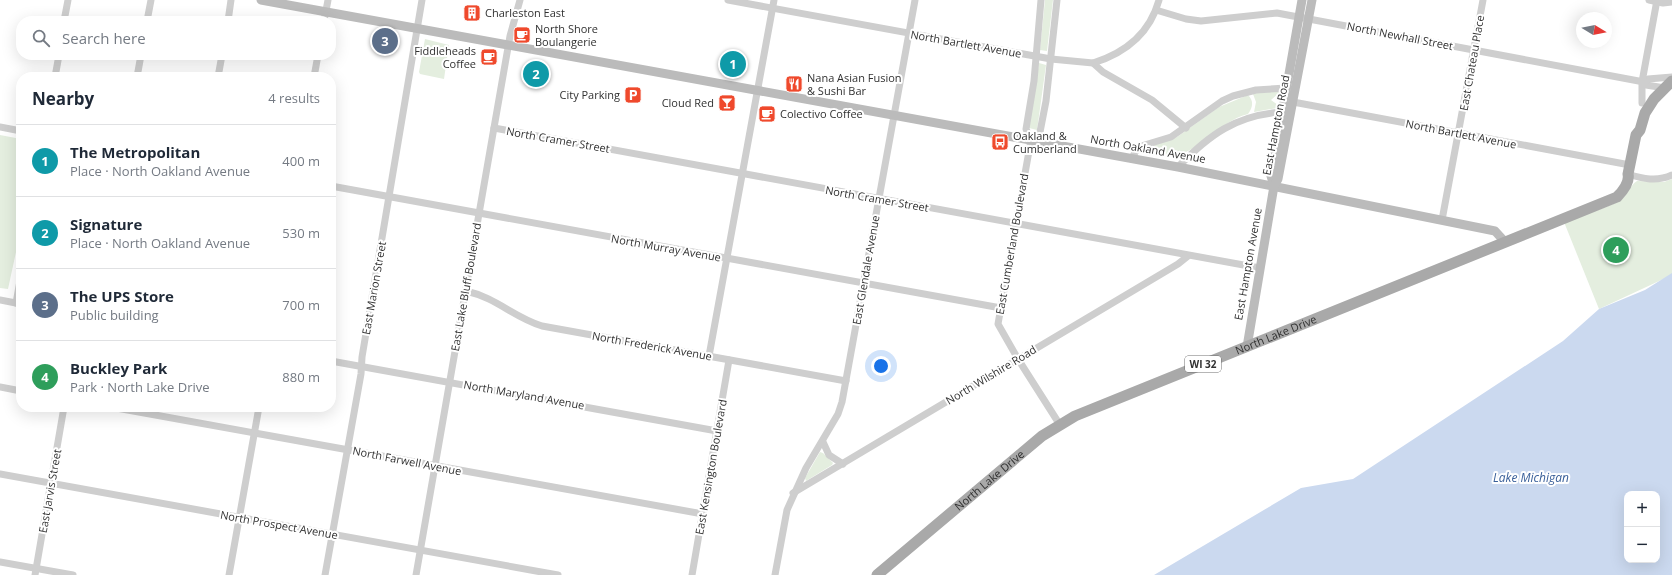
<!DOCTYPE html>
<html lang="en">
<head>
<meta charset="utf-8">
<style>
  body { margin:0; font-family:"Open Sans",sans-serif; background:#f2f2f3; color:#1f2937 }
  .controls { position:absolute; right:12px; bottom:12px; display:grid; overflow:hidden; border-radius:8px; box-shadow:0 4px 16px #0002 }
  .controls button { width:36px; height:36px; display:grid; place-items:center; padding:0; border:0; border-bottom:1px solid #e0e1e3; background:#fff; color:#1f2937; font:20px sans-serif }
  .compass { position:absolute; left:1576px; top:12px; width:36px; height:36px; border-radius:50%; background:#fff; box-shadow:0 4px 16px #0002; rotate:100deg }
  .you { position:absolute; left:881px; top:366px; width:14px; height:14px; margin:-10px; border:3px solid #fff; border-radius:50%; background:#1a73e8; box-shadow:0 0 0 6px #1a73e833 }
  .badge { display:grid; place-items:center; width:26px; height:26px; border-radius:50%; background:#ef492c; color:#fff; font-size:13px; font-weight:700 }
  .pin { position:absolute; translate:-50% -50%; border:2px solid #fff; box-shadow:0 1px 4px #0006 }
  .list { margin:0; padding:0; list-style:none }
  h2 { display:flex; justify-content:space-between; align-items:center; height:52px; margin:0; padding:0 16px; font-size:17px }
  h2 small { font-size:13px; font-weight:400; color:#747a83 }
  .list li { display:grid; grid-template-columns:26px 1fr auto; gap:12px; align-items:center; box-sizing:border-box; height:72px; padding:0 16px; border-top:1px solid #e0e1e3 }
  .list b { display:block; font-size:15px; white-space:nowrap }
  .list p { margin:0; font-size:13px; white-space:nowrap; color:#747a83 }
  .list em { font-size:13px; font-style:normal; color:#747a83 }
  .icon { flex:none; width:22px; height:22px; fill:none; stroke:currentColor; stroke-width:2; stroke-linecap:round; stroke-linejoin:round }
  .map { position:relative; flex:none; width:1672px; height:575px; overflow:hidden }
  .search { position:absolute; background:#fff; box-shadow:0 4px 16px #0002; left:16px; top:16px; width:320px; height:44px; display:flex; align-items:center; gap:10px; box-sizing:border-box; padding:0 14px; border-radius:16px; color:#747a83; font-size:15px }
  .panel { position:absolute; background:#fff; box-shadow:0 4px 16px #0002; left:16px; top:72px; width:320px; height:340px; border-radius:16px }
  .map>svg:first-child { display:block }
  .green { fill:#e4eedf }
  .water { fill:#cbd9ef; fill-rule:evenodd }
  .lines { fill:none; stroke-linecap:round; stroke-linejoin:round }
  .minor { stroke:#cecece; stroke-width:7 }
  .secondary { stroke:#bbb; stroke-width:9 }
  .primary { stroke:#a9a9a9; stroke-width:11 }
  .labels { text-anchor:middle; stroke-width:4; stroke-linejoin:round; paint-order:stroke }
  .shield { fill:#fff; stroke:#6f6f6f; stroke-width:1 }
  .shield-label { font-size:10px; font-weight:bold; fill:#313131 }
  .poi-label { font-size:11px; fill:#313131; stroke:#fff; text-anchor:start }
  .street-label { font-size:11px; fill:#313131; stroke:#fff }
  .water-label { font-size:12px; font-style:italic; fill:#395f99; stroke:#fff }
</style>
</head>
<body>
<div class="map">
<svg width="1672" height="575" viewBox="0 0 1672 575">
  <rect width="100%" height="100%" fill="#fff"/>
  <g class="green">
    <polygon points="1045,0 1053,0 1047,51 1040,50"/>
    <polygon points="425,39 449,45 444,79 420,74 419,72"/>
    <polygon points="1039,63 1046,65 1037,130 1029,128"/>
    <polygon points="1261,92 1280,92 1271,100 1278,105 1277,108 1254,112 1256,102 1253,94"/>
    <path d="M 1248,95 C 1254,101 1253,107 1248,114 C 1220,121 1201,151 1174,156 L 1141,150 L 1177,137 L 1219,107 Z"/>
    <polygon points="0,135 21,139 21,229 8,289 0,288"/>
    <path d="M 1672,179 L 1672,275 L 1599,309 L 1564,222 C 1582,215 1601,210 1618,202 C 1627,197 1630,185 1637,181 L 1664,182 Z"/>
    <polygon points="820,452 823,453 833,463 832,465 806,481 805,478"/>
  </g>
  <path class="water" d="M 1672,273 L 1672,575 L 1154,575 L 1301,488 L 1353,479 L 1563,341 L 1599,309 L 1645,290 ZM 1627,494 L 1657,494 L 1657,560 L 1627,560 Z"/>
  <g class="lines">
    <g class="minor">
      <polyline points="728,0 1051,59 1093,63 1103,72 1152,100 1186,128"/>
      <polyline points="1041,0 1034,81 1026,129 1031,140 998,324 1018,359 1060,425"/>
      <polyline points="1649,0 1663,3 1672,2"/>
      <polyline points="1156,10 1186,19 1201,21 1277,13 1644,82 1646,85 1665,88"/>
      <polyline points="64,21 68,0"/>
      <polyline points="147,21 151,0"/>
      <polyline points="228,21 231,0"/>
      <polyline points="324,21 328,0"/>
      <path d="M 1093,63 C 1125,53 1150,33 1159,0"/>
      <polyline points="55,77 59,55"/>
      <polyline points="137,77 141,55"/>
      <polyline points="218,77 222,55"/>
      <polyline points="314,77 318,55"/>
      <polyline points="1644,82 1648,79 1672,77"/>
      <polyline points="1293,102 1630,165"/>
      <polyline points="1642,103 1642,82 1657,0"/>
      <polyline points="0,127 21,131"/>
      <polyline points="494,128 1260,268"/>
      <polyline points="1031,140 1040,132 1046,101 1057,0"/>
      <polyline points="1132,158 1138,147 1171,137 1222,101 1233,96 1256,90 1286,88 1288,93"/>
      <path d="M 1178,167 C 1209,135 1236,115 1282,112 L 1286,109"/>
      <path d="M 1628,174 C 1643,179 1657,182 1672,175"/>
      <polyline points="331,186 1001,308"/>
      <polyline points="1442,220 1483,0"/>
      <path d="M 466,291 C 497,298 513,317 542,326 L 846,381"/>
      <polyline points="0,300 21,304"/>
      <polyline points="16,303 21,275"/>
      <polyline points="709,356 774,0"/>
      <polyline points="331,361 717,431"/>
      <polyline points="0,387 21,391"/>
      <polyline points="111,407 703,514"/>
      <polyline points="823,442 829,455 843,464"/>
      <polyline points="0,474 558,575"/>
      <polyline points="793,493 1178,264 1188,256"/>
      <polyline points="0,562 73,575"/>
      <polyline points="35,575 64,407"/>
      <polyline points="229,575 259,407"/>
      <polyline points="325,575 361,374 362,357 422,0"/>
      <polyline points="416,575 510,36 520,0"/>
      <polyline points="692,575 729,360"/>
      <polyline points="775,575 787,510 806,468 838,414 842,402 915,0"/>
    </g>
    <g class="secondary">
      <polyline points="261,0 1178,167 1495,231 1505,242"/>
      <polyline points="1274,186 1271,176 1302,0"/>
      <polyline points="1247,347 1274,186 1278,179 1312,0"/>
    </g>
    <path class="primary" id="s1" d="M 877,575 L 1042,436 L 1075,416 L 1617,197 C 1623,191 1630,183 1628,174 L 1636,135 L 1640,130 L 1645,113 L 1654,99 L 1672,81"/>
  </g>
  <defs>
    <g id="building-square" transform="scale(0.9)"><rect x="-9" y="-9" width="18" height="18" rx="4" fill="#ef492c" stroke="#fff"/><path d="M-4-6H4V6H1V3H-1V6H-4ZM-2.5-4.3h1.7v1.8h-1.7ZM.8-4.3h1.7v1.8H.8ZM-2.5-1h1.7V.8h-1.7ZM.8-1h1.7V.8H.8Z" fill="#fff"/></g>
    <g id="cafe-square" transform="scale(0.9)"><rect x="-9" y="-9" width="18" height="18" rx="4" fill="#ef492c" stroke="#fff"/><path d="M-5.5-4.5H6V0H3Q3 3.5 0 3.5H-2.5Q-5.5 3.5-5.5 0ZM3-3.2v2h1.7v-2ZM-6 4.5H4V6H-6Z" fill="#fff"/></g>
    <g id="restaurant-square" transform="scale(0.9)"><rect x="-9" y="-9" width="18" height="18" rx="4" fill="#ef492c" stroke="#fff"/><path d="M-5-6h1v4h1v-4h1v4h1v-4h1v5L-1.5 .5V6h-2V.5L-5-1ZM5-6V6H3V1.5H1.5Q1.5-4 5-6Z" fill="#fff"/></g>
    <g id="parking-square" transform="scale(0.9)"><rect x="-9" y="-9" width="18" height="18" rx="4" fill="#ef492c" stroke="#fff"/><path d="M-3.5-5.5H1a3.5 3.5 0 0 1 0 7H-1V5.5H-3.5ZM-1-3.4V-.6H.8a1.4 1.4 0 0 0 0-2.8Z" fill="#fff"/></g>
    <g id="bar-square" transform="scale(0.9)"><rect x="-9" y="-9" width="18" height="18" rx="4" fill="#ef492c" stroke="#fff"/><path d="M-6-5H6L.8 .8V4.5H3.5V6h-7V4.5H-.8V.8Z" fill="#fff"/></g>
    <g id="bus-square" transform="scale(0.9)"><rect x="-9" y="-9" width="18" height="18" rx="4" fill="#ef492c" stroke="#fff"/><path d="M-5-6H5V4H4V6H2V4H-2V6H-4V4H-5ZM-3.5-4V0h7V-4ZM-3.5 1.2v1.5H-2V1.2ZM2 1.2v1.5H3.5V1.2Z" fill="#fff"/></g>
  </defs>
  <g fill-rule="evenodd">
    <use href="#building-square" x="472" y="13"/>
    <use href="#cafe-square" x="522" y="35"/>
    <use href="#cafe-square" x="489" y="57"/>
    <use href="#restaurant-square" x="794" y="84"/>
    <use href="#parking-square" x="633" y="95"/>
    <use href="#bar-square" x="727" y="103"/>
    <use href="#cafe-square" x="767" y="114"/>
    <use href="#bus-square" x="1000" y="142"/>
  </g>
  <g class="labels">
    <rect class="shield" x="1185" y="356" width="36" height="16" rx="3"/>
    <g class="shield-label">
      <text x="1203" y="368">WI 32</text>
    </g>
    <g class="poi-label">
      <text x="485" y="17">Charleston East</text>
      <text x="535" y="33">North Shore<tspan x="535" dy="13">Boulangerie</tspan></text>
      <text x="476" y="55" text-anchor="end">Fiddleheads<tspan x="476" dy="13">Coffee</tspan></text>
      <text x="807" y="82">Nana Asian Fusion<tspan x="807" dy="13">&amp; Sushi Bar</tspan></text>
      <text x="620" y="99" text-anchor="end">City Parking</text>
      <text x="714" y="107" text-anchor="end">Cloud Red</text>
      <text x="780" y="118">Colectivo Coffee</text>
      <text x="1013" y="140">Oakland &amp;<tspan x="1013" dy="13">Cumberland</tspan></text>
    </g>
    <g class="street-label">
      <text transform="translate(1400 36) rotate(11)" y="4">North Newhall Street</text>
      <text transform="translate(966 44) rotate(10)" y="4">North Bartlett Avenue</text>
      <text transform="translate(1472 63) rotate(-80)" y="4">East Chateau Place</text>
      <text transform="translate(1276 125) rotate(-79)" y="4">East Hampton Road</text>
      <text transform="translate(1461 134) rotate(11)" y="4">North Bartlett Avenue</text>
      <text transform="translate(558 140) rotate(10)" y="4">North Cramer Street</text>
      <text transform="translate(1148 149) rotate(10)" y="4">North Oakland Avenue</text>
      <text transform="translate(877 199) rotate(10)" y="4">North Cramer Street</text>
      <text transform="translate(1012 244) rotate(-80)" y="4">East Cumberland Boulevard</text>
      <text transform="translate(666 248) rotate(10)" y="4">North Murray Avenue</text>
      <text transform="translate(1248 264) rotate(-80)" y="4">East Hampton Avenue</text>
      <text transform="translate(866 270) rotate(-80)" y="4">East Glendale Avenue</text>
      <text transform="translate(466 287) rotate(-80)" y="4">East Lake Bluff Boulevard</text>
      <text transform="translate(374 288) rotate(-80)" y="4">East Marion Street</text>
      <text dy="4" stroke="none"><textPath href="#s1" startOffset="471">North Lake Drive</textPath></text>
      <text transform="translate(652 346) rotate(10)" y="4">North Frederick Avenue</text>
      <text transform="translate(991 375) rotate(-31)" y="4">North Wilshire Road</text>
      <text transform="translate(524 395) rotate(10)" y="4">North Maryland Avenue</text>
      <text transform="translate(407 461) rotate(11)" y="4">North Farwell Avenue</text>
      <text transform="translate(711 467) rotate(-80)" y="4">East Kensington Boulevard</text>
      <text dy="4" stroke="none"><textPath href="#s1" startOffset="147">North Lake Drive</textPath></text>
      <text transform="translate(50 491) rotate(-80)" y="4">East Jarvis Street</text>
      <text transform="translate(279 525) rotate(10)" y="4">North Prospect Avenue</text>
    </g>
    <g class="water-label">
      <text x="1531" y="482">Lake Michigan</text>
    </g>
  </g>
</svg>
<div class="controls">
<button>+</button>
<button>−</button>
</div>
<svg class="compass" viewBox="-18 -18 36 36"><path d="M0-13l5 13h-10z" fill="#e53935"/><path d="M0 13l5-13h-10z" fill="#747a83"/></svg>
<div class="you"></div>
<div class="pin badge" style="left:733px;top:64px;background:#0f9aa8">1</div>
<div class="pin badge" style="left:536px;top:74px;background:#0f9aa8">2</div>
<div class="pin badge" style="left:385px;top:41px;background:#5c6f8a">3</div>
<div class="pin badge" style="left:1616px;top:250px;background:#2e9e5b">4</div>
<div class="search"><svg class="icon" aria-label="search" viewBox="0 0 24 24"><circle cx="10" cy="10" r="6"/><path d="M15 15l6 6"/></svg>Search here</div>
<section class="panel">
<h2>Nearby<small>4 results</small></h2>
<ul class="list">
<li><span class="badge" style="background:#0f9aa8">1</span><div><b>The Metropolitan</b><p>Place · North Oakland Avenue</p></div><em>400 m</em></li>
<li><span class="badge" style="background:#0f9aa8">2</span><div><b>Signature</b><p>Place · North Oakland Avenue</p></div><em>530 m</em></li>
<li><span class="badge" style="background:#5c6f8a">3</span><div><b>The UPS Store</b><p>Public building</p></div><em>700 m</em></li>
<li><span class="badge" style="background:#2e9e5b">4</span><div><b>Buckley Park</b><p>Park · North Lake Drive</p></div><em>880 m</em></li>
</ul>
</section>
</div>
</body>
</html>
